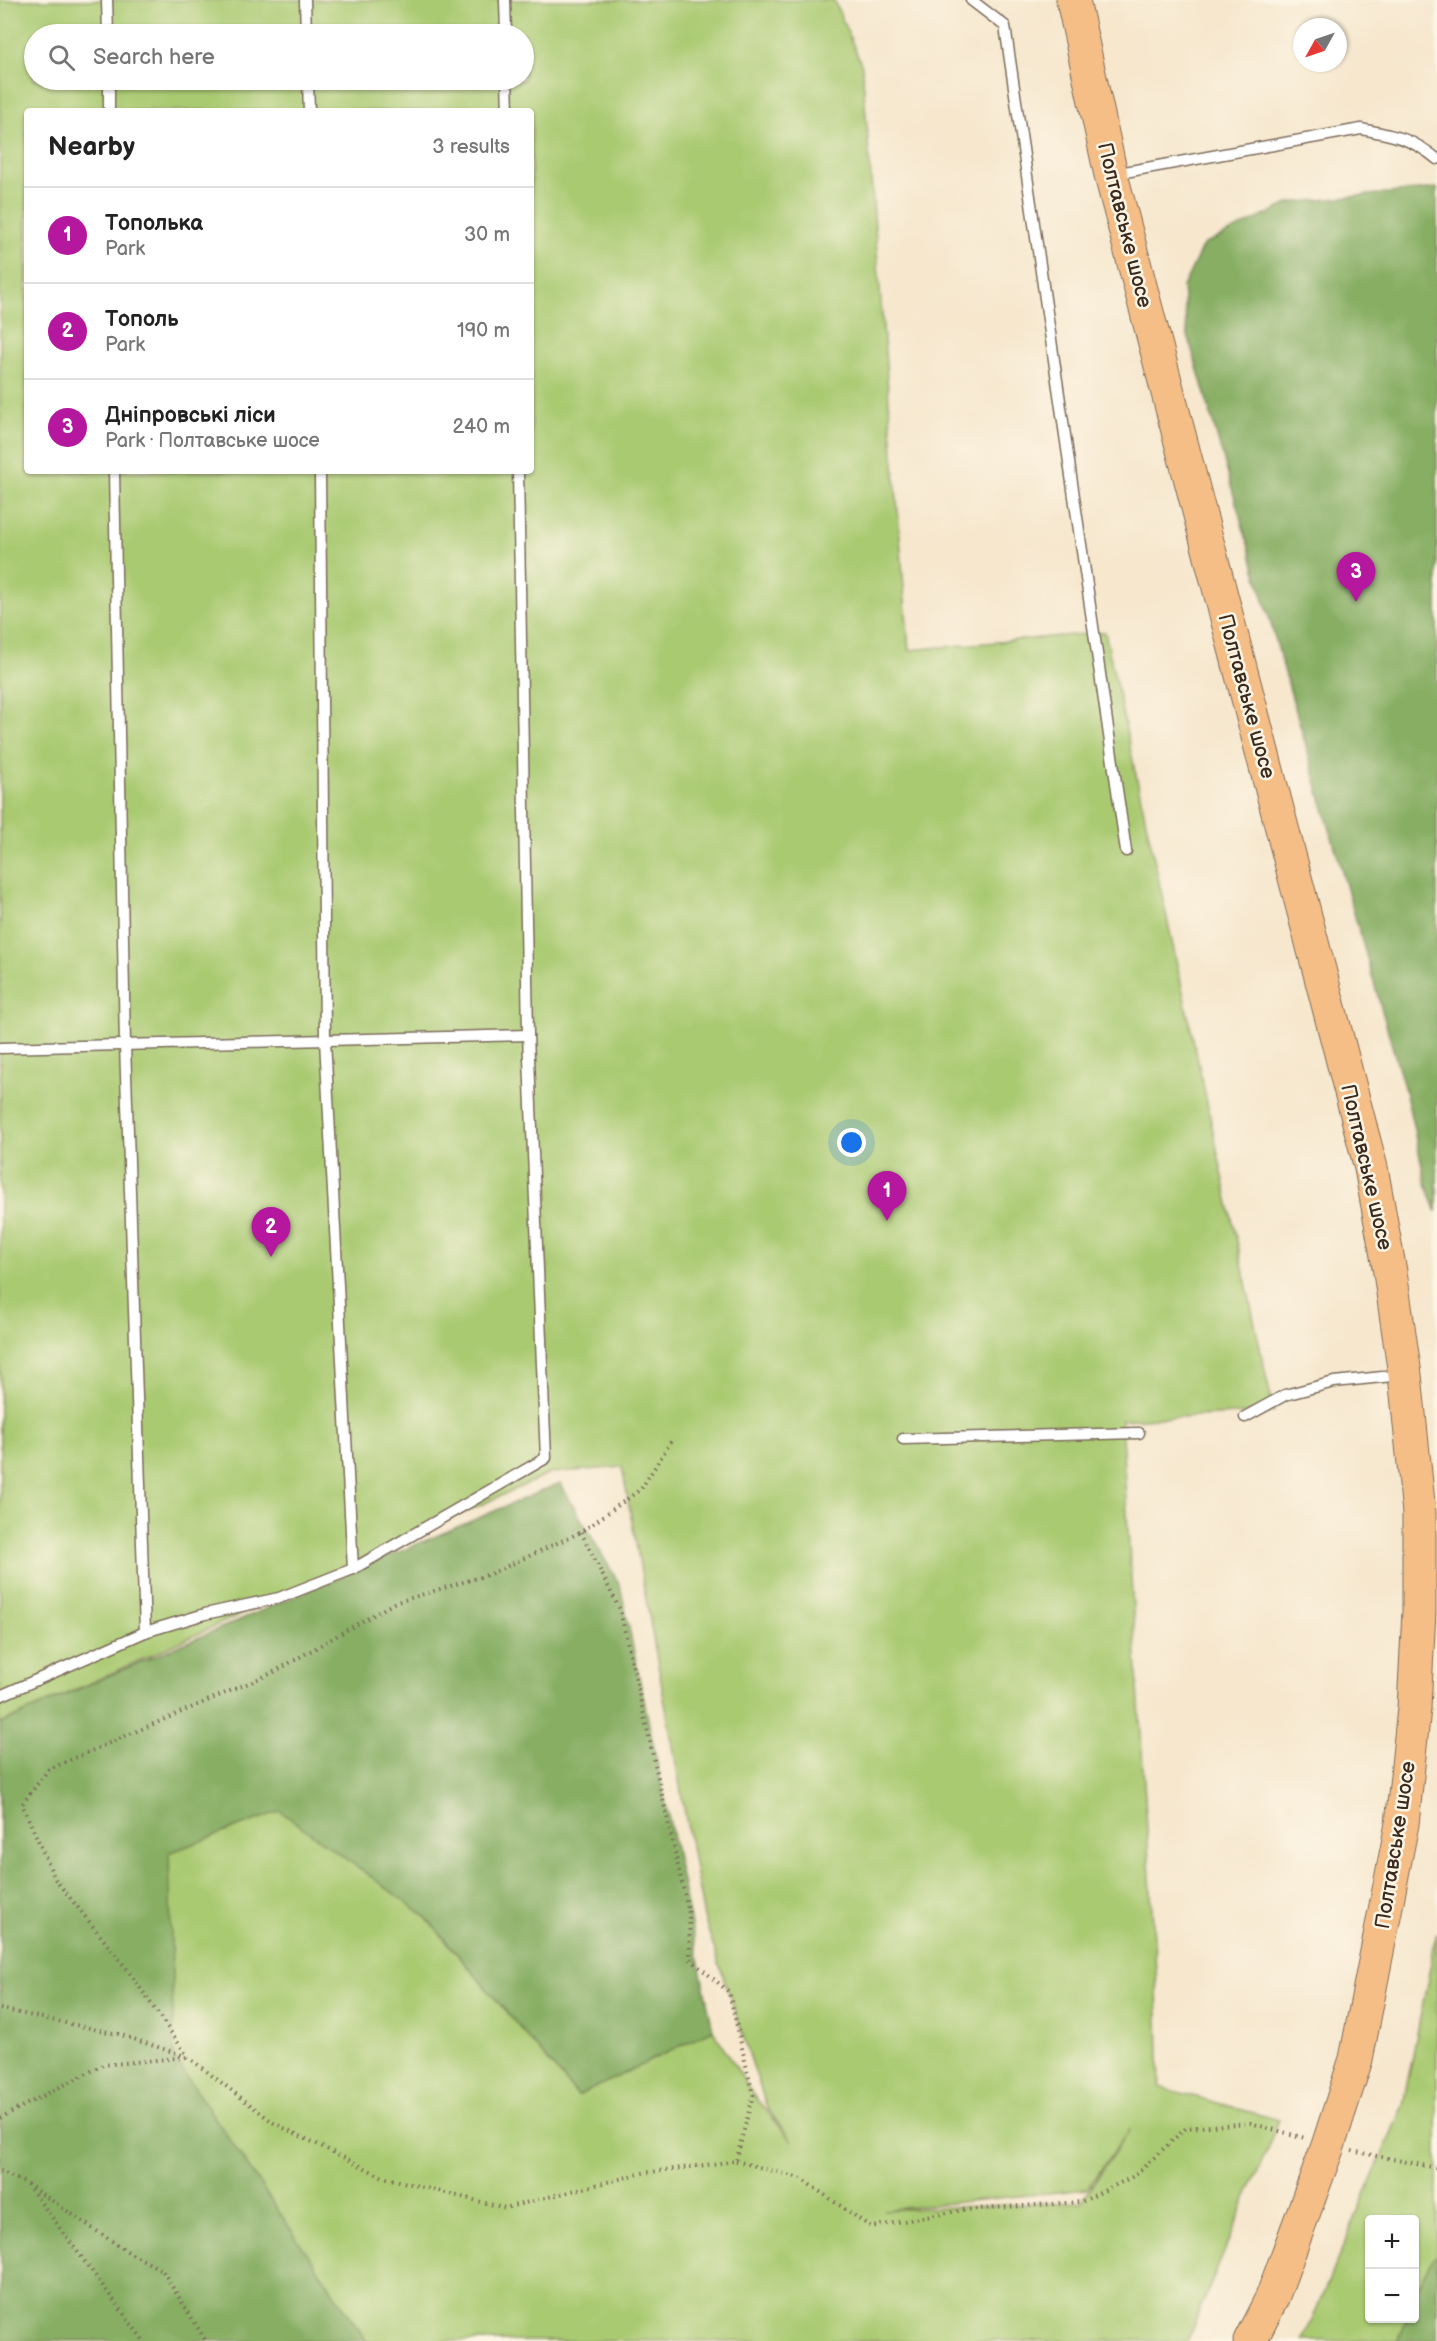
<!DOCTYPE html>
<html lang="en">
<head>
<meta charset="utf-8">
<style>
  body { margin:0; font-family:"Balsamiq Sans",sans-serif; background:#f6f6f6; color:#222 }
  .controls { position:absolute; right:18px; bottom:18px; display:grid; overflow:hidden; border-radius:6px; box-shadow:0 2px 4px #0004 }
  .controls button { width:54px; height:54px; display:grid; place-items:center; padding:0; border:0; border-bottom:2px solid #e0e0e0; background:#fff; color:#222; font:30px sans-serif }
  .compass { position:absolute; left:1293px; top:18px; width:54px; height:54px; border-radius:50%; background:#fff; box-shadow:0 2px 4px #0004; rotate:230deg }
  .you { position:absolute; left:852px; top:1143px; width:21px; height:21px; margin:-15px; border:4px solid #fff; border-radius:50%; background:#1a73e8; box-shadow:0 0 0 9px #1a73e833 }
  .badge { display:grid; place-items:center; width:39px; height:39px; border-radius:50%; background:#b5179e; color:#fff; font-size:20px; font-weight:700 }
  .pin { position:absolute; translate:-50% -50px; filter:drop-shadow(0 2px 3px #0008) }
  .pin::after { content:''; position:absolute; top:32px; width:21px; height:18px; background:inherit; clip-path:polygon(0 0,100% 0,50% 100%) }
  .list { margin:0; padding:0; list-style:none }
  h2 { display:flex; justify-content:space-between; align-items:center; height:78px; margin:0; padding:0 24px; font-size:26px }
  h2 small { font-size:20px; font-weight:400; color:#767676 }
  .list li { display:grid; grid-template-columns:39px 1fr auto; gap:18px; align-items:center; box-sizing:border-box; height:96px; padding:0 24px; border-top:2px solid #e0e0e0 }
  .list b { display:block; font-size:22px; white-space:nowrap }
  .list p { margin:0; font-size:20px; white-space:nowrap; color:#767676 }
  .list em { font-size:20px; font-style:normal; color:#767676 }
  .icon { flex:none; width:33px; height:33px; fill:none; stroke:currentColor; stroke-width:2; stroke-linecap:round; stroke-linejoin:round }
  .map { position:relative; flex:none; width:1437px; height:2341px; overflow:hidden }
  .search { position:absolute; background:#fff; box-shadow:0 2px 4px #0004; left:24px; top:24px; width:510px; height:66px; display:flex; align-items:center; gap:15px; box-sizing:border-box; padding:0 21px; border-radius:33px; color:#767676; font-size:22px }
  .panel { position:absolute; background:#fff; box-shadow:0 2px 4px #0004; left:24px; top:108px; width:510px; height:366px; border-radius:6px }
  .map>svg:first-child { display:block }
  .green { fill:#aaca72; stroke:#727a48; stroke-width:1.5; fill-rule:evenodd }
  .forest { fill:#87ae64; stroke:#616c41; stroke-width:1.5 }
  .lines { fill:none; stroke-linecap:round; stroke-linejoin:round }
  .lane-casing { stroke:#7c6c5b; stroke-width:13 }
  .primary-casing { stroke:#7c6c5b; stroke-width:35 }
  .path { stroke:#7c6c5b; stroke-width:4; stroke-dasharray:1.5 4.5; stroke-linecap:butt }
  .lane { stroke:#fff; stroke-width:10 }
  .primary { stroke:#f6be87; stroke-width:33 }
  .labels { text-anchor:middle; stroke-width:5; stroke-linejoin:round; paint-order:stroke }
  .street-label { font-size:21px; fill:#3b2a1e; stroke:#fcf5e5 }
</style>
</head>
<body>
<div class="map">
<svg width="1437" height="2341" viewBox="0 0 1437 2341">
  <rect width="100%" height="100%" fill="#fcf5e5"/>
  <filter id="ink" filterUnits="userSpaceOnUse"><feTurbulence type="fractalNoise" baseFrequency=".0167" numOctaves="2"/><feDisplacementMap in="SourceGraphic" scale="12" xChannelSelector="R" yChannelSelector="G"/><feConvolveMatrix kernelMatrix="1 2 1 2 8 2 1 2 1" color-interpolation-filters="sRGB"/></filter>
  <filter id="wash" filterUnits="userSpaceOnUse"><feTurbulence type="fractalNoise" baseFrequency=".008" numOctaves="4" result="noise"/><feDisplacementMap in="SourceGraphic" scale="24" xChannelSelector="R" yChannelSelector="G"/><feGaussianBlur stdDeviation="1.35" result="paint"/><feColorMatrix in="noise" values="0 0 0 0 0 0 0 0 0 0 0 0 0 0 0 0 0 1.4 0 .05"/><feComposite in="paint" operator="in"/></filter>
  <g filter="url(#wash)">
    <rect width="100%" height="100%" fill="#f6e7cd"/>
    <g class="green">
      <path d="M 0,0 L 834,0 L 862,66 L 909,650 L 1105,632 L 1274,1412 L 1121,1420 L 1157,1987 L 1160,2087 L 1279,2120 L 1187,2341 L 365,2341 L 174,2058 L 168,1853 L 280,1811 L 425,1916 L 577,2095 L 713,2030 L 753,2095 L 792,2141 L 767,2108 L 704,1918 L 622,1467 L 551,1473 L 0,1724 ZM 34,34 L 524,34 L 524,80 L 34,80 ZM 27,111 L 531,111 L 531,471 L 27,471 ZM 1130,2129 L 1081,2202 L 883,2210 L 1087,2189 Z"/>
      <path d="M 1437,1932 L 1437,2341 L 1303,2341 L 1403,2105 ZM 1370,2220 L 1414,2220 L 1414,2318 L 1370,2318 Z"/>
    </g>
    <g class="forest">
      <polygon points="1437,188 1437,1212 1426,1184 1406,1094 1187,332 1183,287 1203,245 1290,203"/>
      <polygon points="560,1483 620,1585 713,2030 578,2096 425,1916 280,1811 169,1853 174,2058 367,2341 0,2341 0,1724 99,1680"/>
      <path d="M 1437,2254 L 1437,2341 L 1398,2341 L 1407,2319 L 1414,2318 C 1414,2297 1422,2271 1437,2254 Z"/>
    </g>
  </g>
  <g filter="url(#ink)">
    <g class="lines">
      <g class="lane-casing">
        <g id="lane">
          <polyline points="107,0 108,34"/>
          <polyline points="305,0 306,34"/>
          <polyline points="505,0 506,34"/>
          <polyline points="971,0 1005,26 1126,851"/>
          <polyline points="109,80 109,111"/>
          <polyline points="308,80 309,111"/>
          <polyline points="507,80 508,111"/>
          <path d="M 1114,174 L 1361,129 C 1393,135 1412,138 1437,159"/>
          <polyline points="114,471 125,1045 145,1632"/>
          <polyline points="320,471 325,1040 353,1569"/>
          <polyline points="0,1048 528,1035"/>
          <polyline points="1245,1417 1285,1395 1334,1382 1402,1375"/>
          <polyline points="903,1439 1139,1433"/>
          <polyline points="0,1696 145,1632 205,1614 279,1598 353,1569 546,1458 528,1035 518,471"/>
        </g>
      </g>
      <g class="primary-casing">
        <polyline id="primary" points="1073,0 1111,175 1371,1168 1390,1272 1405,1375 1419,1513 1419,1611 1414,1708 1402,1824 1356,2059 1328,2146 1272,2298 1250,2341"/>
      </g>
      <g class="path">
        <polyline points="581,1532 620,1610 689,1914 690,1959 729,1992 753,2095 736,2161 643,2173 505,2208 383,2177 274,2123 188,2057 127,1969 55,1879 22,1804 49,1769 272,1673 394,1603 490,1574 581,1532 641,1489 672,1440"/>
        <polyline points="0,2009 118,2034 185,2056"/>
        <polyline points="0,2118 103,2065 187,2057"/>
        <polyline points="1352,2151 1437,2168"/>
        <polyline points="736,2161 800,2178 871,2227 964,2210 1081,2202 1134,2176 1186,2128 1250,2123 1305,2138"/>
        <polyline points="0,2171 27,2184 144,2341"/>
        <polyline points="27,2184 128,2252 162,2270 206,2341"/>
      </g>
      <use href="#lane" class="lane"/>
      <use href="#primary" class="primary"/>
    </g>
  </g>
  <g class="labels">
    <g class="street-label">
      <text transform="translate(1125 225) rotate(76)" y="7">Полтавське шосе</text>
      <text transform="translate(1247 696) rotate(75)" y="7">Полтавське шосе</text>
      <text transform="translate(1367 1167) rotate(77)" y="7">Полтавське шосе</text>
      <text transform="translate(1395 1845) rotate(-81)" y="7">Полтавське шосе</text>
    </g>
  </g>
</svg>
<div class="controls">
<button>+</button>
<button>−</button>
</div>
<svg class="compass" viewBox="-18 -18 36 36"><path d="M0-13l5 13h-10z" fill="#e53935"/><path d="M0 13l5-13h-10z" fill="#767676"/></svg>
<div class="you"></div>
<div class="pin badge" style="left:887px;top:1221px">1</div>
<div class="pin badge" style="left:271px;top:1257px">2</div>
<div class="pin badge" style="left:1356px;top:602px">3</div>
<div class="search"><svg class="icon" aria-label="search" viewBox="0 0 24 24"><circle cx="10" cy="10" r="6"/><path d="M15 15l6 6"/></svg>Search here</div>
<section class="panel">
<h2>Nearby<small>3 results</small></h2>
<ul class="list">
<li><span class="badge">1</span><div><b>Тополька</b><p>Park</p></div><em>30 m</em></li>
<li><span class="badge">2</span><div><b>Тополь</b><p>Park</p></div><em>190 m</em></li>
<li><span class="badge">3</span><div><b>Дніпровські ліси</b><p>Park · Полтавське шосе</p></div><em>240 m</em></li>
</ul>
</section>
</div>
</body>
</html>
